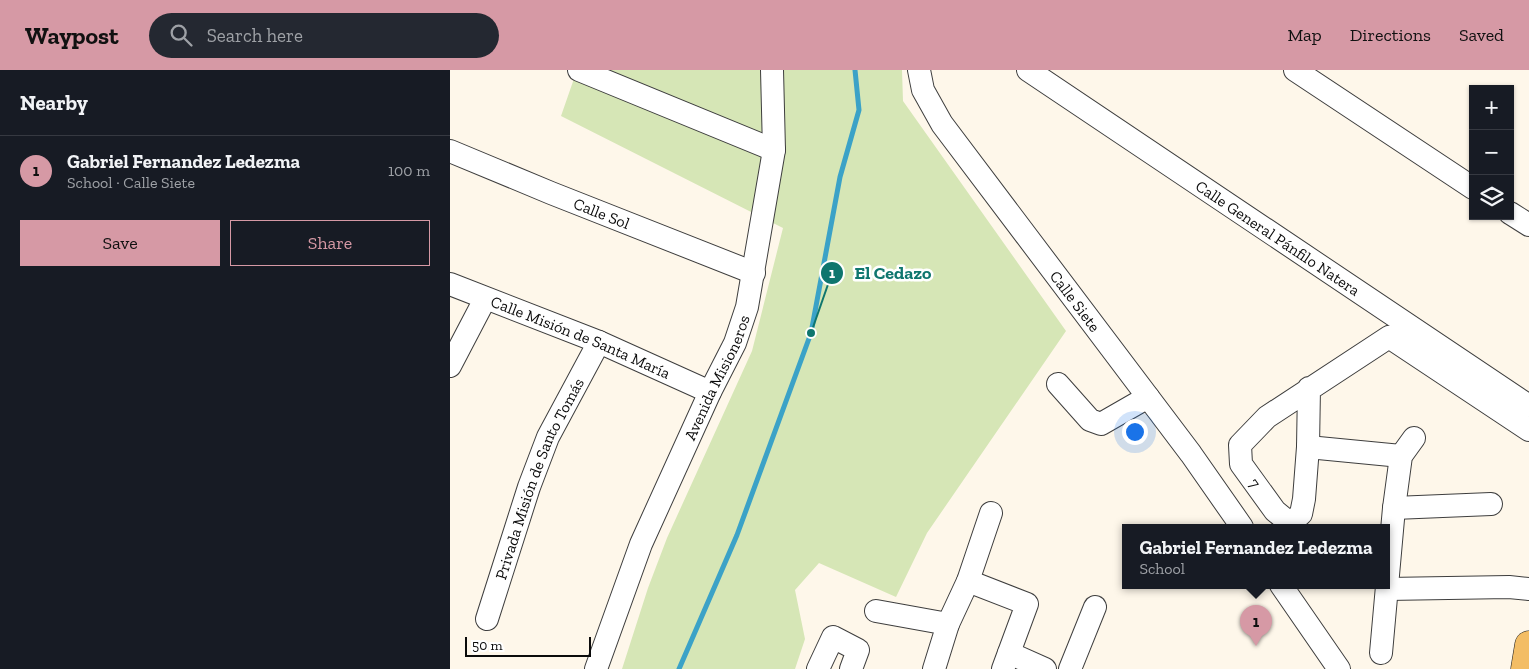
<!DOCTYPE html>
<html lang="en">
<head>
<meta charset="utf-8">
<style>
  body { margin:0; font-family:"Zilla Slab",serif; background:#242831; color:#f1f3f6 }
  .controls { position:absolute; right:15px; top:15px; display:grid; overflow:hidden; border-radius:0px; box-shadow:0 1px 4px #0004 }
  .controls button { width:45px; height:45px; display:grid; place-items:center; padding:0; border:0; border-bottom:1px solid #363941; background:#171b24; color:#f1f3f6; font:25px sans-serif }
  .scale { position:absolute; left:15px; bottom:12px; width:126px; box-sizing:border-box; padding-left:5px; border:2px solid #0b0b0b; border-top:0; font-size:14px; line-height:18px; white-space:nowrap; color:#0b0b0b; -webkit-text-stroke:4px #fff; paint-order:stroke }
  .you { position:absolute; left:684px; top:361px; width:18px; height:18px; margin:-12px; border:4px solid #fff; border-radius:50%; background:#1a73e8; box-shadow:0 0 0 8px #1a73e833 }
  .badge { display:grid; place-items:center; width:32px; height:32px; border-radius:50%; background:#d699a5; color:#111; font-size:16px; font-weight:700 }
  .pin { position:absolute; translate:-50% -41px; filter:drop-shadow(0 1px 2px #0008) }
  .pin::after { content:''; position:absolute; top:26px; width:18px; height:15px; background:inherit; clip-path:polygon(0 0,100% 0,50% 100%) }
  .popup { position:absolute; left:672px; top:454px; width:268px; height:65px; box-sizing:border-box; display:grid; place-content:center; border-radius:0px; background:#171b24; filter:drop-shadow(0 1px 4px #0005); font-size:16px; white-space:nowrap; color:#9ea1a6 }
  .popup b { font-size:19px; color:#f1f3f6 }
  .popup::after { content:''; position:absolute; left:50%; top:100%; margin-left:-10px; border:10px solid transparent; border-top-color:#171b24 }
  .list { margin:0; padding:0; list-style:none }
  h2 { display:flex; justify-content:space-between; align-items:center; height:65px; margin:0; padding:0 20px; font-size:21px }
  h2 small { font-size:16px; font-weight:400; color:#9ea1a6 }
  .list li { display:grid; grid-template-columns:32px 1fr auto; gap:15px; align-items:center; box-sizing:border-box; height:70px; padding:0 20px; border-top:1px solid #363941 }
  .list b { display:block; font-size:19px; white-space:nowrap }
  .list p { margin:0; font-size:16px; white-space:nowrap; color:#9ea1a6 }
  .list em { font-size:16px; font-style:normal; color:#9ea1a6 }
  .actions { display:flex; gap:10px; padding:15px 20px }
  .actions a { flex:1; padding:11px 0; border:1px solid #d699a5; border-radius:0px; text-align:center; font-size:18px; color:#d699a5 }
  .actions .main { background:#d699a5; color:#111 }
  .icon { flex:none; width:28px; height:28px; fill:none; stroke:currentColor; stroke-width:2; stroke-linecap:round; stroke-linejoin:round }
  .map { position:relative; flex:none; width:1079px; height:599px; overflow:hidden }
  header { display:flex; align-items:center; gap:30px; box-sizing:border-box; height:70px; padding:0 25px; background:#d699a5; color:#111 }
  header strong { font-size:24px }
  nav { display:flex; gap:28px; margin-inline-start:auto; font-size:18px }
  .search { width:350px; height:45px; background:#242831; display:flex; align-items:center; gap:12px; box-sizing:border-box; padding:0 18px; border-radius:28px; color:#9ea1a6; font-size:19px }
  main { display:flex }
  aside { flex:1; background:#171b24 }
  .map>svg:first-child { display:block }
  .green { fill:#d6e6b6 }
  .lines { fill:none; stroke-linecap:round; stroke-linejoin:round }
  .stream { stroke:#3ba2c7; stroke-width:5 }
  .minor-casing { stroke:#3e3e3e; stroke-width:24 }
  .major-casing { stroke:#1c1c1c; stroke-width:29 }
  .minor { stroke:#fff; stroke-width:22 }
  .major { stroke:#f3bd65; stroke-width:28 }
  .labels { text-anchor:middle; stroke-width:5; stroke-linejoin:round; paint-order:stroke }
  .street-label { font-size:16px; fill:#0b0b0b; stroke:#fff }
  .leader { fill:none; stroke:#0f766e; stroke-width:2 }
  .callout-dot { fill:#0f766e; stroke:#fff; stroke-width:2 }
  .mark-label { font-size:15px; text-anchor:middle; font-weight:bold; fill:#fff }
  .callout-label { font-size:18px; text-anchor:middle; font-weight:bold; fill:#0f766e; stroke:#fff; stroke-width:5; stroke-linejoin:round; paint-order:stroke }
</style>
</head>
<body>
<header>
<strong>Waypost</strong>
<div class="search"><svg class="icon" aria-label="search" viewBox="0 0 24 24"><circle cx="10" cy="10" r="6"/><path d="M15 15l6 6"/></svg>Search here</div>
<nav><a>Map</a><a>Directions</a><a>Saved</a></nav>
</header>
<main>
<aside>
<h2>Nearby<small></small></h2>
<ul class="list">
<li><span class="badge">1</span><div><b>Gabriel Fernandez Ledezma</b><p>School · Calle Siete</p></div><em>100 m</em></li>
</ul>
<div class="actions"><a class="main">Save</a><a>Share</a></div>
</aside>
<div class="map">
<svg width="1079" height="599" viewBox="0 0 1079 599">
  <rect width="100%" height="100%" fill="#fef7ea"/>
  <polygon class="green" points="127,0 452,0 453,31 616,261 477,463 446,527 369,493 345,520 355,569 345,599 172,599 198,518 217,468 302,281 333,158 111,46"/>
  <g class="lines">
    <polyline class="stream" points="229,599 287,465 361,263 390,107 409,40 405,0"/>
    <g class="minor-casing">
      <g id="minor">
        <polyline points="129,0 324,80"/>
        <path id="s1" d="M 469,0 L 473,20 L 492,54 L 741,384 L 792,457"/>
        <path id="s2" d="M 578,0 L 1079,336"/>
        <polyline points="845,0 1023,118"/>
        <path id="s3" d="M 0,81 L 101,123 L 304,203"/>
        <polyline points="1060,143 1079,155"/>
        <path id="s4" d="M 0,214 L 149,272 L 260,322"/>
        <polyline points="0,296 35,229"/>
        <polyline points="608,314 640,350 651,354 698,327"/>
        <polyline points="859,318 858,377 854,429 851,444 844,450 836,450 825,441 791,394 790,375 817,347 939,267 1079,360"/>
        <polyline points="858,377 951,386"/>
        <polyline points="944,438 1041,434"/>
        <polyline points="518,511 577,534 553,599"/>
        <polyline points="831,515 889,599"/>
        <polyline points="937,519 1059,517 1079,519"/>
        <polyline points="426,541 498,554"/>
        <path id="s5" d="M 37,549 L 79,417 L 98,367 L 149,272"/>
        <polyline points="559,583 595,599"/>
        <polyline points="931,583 944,438 951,386 964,368"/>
        <path id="s6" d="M 146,599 L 191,474 L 260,322 L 285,273 L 297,237 L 324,80 L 322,0"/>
        <polyline points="368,599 383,567 408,580 401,599"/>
        <polyline points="484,599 498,554 518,511 541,443"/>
        <polyline points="620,599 645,537"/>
      </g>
    </g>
    <g class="major-casing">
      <polyline id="major" points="1075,599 1079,575"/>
    </g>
    <use href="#minor" class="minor"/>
    <use href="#major" class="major"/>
  </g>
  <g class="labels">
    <g class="street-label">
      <text dy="6" stroke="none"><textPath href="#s3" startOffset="164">Calle Sol</textPath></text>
      <text dy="6" stroke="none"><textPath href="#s2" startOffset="301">Calle General Pánfilo Natera</textPath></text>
      <text dy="6" stroke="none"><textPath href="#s1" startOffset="281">Calle Siete</textPath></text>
      <text dy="6" stroke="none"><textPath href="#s4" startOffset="141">Calle Misión de Santa María</textPath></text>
      <text dy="6" stroke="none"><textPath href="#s6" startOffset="316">Avenida Misioneros</textPath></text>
      <text dy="6" stroke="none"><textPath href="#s5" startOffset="150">Privada Misión de Santo Tomás</textPath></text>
      <text transform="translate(805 413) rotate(55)" y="6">7</text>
    </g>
  </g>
  <path class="leader" d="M361 263L382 203"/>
  <g class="callout-dot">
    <circle cx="361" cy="263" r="5"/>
    <circle cx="382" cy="203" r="12"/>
  </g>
  <g class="mark-label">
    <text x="382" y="208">1</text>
  </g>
  <g class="callout-label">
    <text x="443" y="209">El Cedazo</text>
  </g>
</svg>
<div class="controls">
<button>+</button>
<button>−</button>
<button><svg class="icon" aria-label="layers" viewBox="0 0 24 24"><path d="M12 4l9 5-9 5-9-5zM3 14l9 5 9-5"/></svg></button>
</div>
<div class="scale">50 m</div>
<div class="you"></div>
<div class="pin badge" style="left:806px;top:576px">1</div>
<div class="popup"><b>Gabriel Fernandez Ledezma</b>School</div>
</div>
</main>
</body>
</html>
